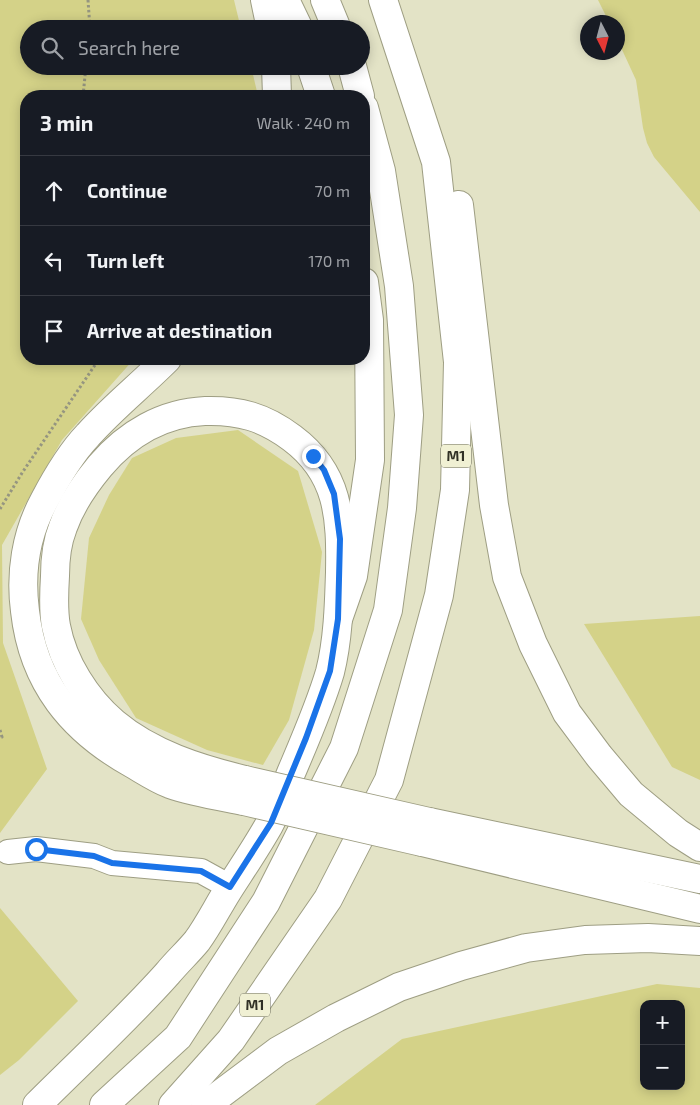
<!DOCTYPE html>
<html lang="en">
<head>
<meta charset="utf-8">
<style>
  body { margin:0; font-family:"Exo 2",sans-serif; background:#242831; color:#f1f3f6 }
  .controls { position:absolute; right:15px; bottom:15px; display:grid; overflow:hidden; border-radius:10px; box-shadow:0 2px 12px #0003 }
  .controls button { width:45px; height:45px; display:grid; place-items:center; padding:0; border:0; border-bottom:1px solid #363941; background:#171b24; color:#f1f3f6; font:25px sans-serif }
  .compass { position:absolute; left:580px; top:15px; width:45px; height:45px; border-radius:50%; background:#171b24; box-shadow:0 2px 12px #0003; rotate:174deg }
  .stop { position:absolute; width:15px; height:15px; margin:-11px; border:4px solid #1a73e8; border-radius:50%; background:#fff }
  .stop.end { background:#1a73e8; border-color:#fff; box-shadow:0 1px 5px #0008 }
  .list { margin:0; padding:0; list-style:none }
  h2 { display:flex; justify-content:space-between; align-items:center; height:65px; margin:0; padding:0 20px; font-size:21px }
  h2 small { font-size:16px; font-weight:400; color:#9ea1a6 }
  .list li { display:grid; grid-template-columns:32px 1fr auto; gap:15px; align-items:center; box-sizing:border-box; height:70px; padding:0 20px; border-top:1px solid #363941 }
  .list b { display:block; font-size:19px; white-space:nowrap }
  .list em { font-size:16px; font-style:normal; color:#9ea1a6 }
  .icon { flex:none; width:28px; height:28px; fill:none; stroke:currentColor; stroke-width:2; stroke-linecap:round; stroke-linejoin:round }
  .map { position:relative; flex:none; width:700px; height:1105px; overflow:hidden }
  .search { position:absolute; background:#171b24; box-shadow:0 2px 12px #0003; left:20px; top:20px; width:350px; height:55px; display:flex; align-items:center; gap:12px; box-sizing:border-box; padding:0 18px; border-radius:28px; color:#9ea1a6; font-size:19px }
  .panel { position:absolute; background:#171b24; box-shadow:0 2px 12px #0003; left:20px; top:90px; width:350px; height:275px; border-radius:20px }
  .map>svg:first-child { display:block }
  .green { fill:#d4d288; fill-rule:evenodd }
  .lines { fill:none; stroke-linecap:round; stroke-linejoin:round }
  .minor-casing { stroke:#9e9e83; stroke-width:26 }
  .major-casing { stroke:#9e9e83; stroke-width:30 }
  .highway-casing { stroke:#9e9e83; stroke-width:30 }
  .path { stroke:#959580; stroke-width:3; stroke-dasharray:2.5 2.5; stroke-linecap:butt }
  .minor { stroke:#fff; stroke-width:24 }
  .major { stroke:#fff; stroke-width:28 }
  .highway { stroke:#fff; stroke-width:28 }
  .major-bridge-casing { stroke:#9e9e83; stroke-width:30; stroke-linecap:butt }
  .highway-bridge-casing { stroke:#9e9e83; stroke-width:30; stroke-linecap:butt }
  .major-bridge { stroke:#fff; stroke-width:28 }
  .highway-bridge { stroke:#fff; stroke-width:28 }
  .route { stroke:#1a73e8; stroke-width:6 }
  .labels { text-anchor:middle; stroke-width:5; stroke-linejoin:round; paint-order:stroke }
  .shield { fill:#f0f0d3; stroke:#6a6a59; stroke-width:1 }
  .shield-label { font-size:14px; font-weight:bold; fill:#303025 }
</style>
</head>
<body>
<div class="map">
<svg width="700" height="1105" viewBox="0 0 700 1105">
  <rect width="100%" height="100%" fill="#e3e3c6"/>
  <g class="green">
    <polygon points="0,0 234,0 241,29 29,29 29,66 251,66 258,96 26,96 26,359 134,359 62,440 2,545 3,643 47,769 0,833"/>
    <polygon points="598,0 700,0 700,212 654,157 647,143 643,128 636,80 618,41 618,22 609,22"/>
    <polygon points="238,430 298,471 322,552 314,630 289,720 263,765 207,750 136,718 99,660 81,619 89,538 109,495 132,458 176,438"/>
    <polygon points="700,616 700,780 672,767 584,624"/>
    <polygon points="0,908 78,1001 19,1060 0,1075"/>
    <path d="M 657,984 L 700,988 L 700,1105 L 315,1105 L 402,1039 ZM 644,1004 L 681,1004 L 681,1086 L 644,1086 Z"/>
  </g>
  <g class="lines">
    <g class="minor-casing">
      <polyline id="minor" points="8,852 36,849 94,856 112,863 201,871 230,887"/>
    </g>
    <g class="major-casing">
      <g id="major">
        <polyline points="429,822 700,879"/>
        <path d="M 37,1105 C 81,1061 127,1019 168,973 C 177,962 188,952 197,941 C 208,926 217,908 227,892 C 241,870 256,848 269,825 C 278,809 284,790 291,773 C 305,740 320,706 330,672 C 338,640 339,605 340,572 C 341,517 339,473 292,438 C 264,417 239,410 205,411 C 163,413 127,434 100,466 C 85,484 71,504 63,527 C 57,542 55,559 55,576 C 54,592 53,610 56,626 C 63,663 86,699 114,723 C 151,754 199,769 245,780"/>
        <polyline points="206,1105 278,1051 336,1018 399,987 461,966 526,948 585,940 648,938 700,941"/>
      </g>
    </g>
    <g class="highway-casing">
      <g id="highway">
        <polyline points="265,0 271,29"/>
        <polyline points="285,0 299,29"/>
        <polyline points="325,0 337,29"/>
        <polyline points="276,66 277,96"/>
        <polyline points="311,66 321,96"/>
        <polyline points="352,66 360,96"/>
        <polyline points="459,205 494,505 507,577 533,644 567,713 599,756 631,794 678,833 700,847"/>
        <path d="M 167,359 C 141,385 112,408 88,435 C 70,454 56,478 44,501 C 26,534 20,573 25,611 C 33,683 72,730 133,764 C 145,771 157,779 170,784 C 193,792 219,796 244,801"/>
        <polyline points="338,619 353,576 370,460 369,320 364,282"/>
        <polyline points="422,842 700,909"/>
        <polyline points="104,1105 178,1037 266,902 344,748 388,610 402,508 409,415 399,286 381,171 364,108"/>
        <polyline points="173,1105 231,1040 328,899 389,780 439,595 455,490 458,362 436,162 383,0"/>
      </g>
    </g>
    <g class="path">
      <polyline points="88,0 90,29"/>
      <polyline points="83,96 86,66"/>
      <polyline points="0,509 22,473 95,365 95,359"/>
      <polyline points="0,730 2,737 0,736"/>
    </g>
    <use href="#minor" class="minor"/>
    <use href="#major" class="major"/>
    <use href="#highway" class="highway"/>
    <g class="major-bridge-casing">
      <polyline id="major-bridge" points="245,780 429,822"/>
    </g>
    <g class="highway-bridge-casing">
      <polyline id="highway-bridge" points="244,801 422,842"/>
    </g>
    <use href="#major-bridge" class="major-bridge"/>
    <use href="#highway-bridge" class="highway-bridge"/>
  </g>
  <g class="lines">
    <polyline class="route" points="36,849 94,856 112,863 201,871 230,887 271,823 306,738 330,671 338,619 340,539 334,494 324,470 313,456"/>
  </g>
  <g class="labels">
    <g class="shield">
      <rect x="441" y="444.5" width="30" height="23" rx="4"/>
      <rect x="240" y="993.5" width="30" height="23" rx="4"/>
    </g>
    <g class="shield-label">
      <text x="456" y="461">M1</text>
      <text x="255" y="1010">M1</text>
    </g>
  </g>
</svg>
<div class="controls">
<button>+</button>
<button>−</button>
</div>
<svg class="compass" viewBox="-18 -18 36 36"><path d="M0-13l5 13h-10z" fill="#e53935"/><path d="M0 13l5-13h-10z" fill="#9ea1a6"/></svg>
<div class="stop" style="left:36px;top:849px"></div>
<div class="stop end" style="left:313px;top:456px"></div>
<div class="search"><svg class="icon" aria-label="search" viewBox="0 0 24 24"><circle cx="10" cy="10" r="6"/><path d="M15 15l6 6"/></svg>Search here</div>
<section class="panel">
<h2>3 min<small>Walk · 240 m</small></h2>
<ul class="list">
<li><svg class="icon" aria-label="ahead" viewBox="0 0 24 24"><path d="M12 20V5M6 11l6-6 6 6"/></svg><div><b>Continue</b></div><em>70 m</em></li>
<li><svg class="icon" aria-label="left" viewBox="0 0 24 24"><path d="M17 20v-9H6M10 6l-5 5 5 5"/></svg><div><b>Turn left</b></div><em>170 m</em></li>
<li><svg class="icon" aria-label="arrive" viewBox="0 0 24 24"><path d="M6 21V4h12l-3 4 3 4H6"/></svg><div><b>Arrive at destination</b></div></li>
</ul>
</section>
</div>
</body>
</html>
